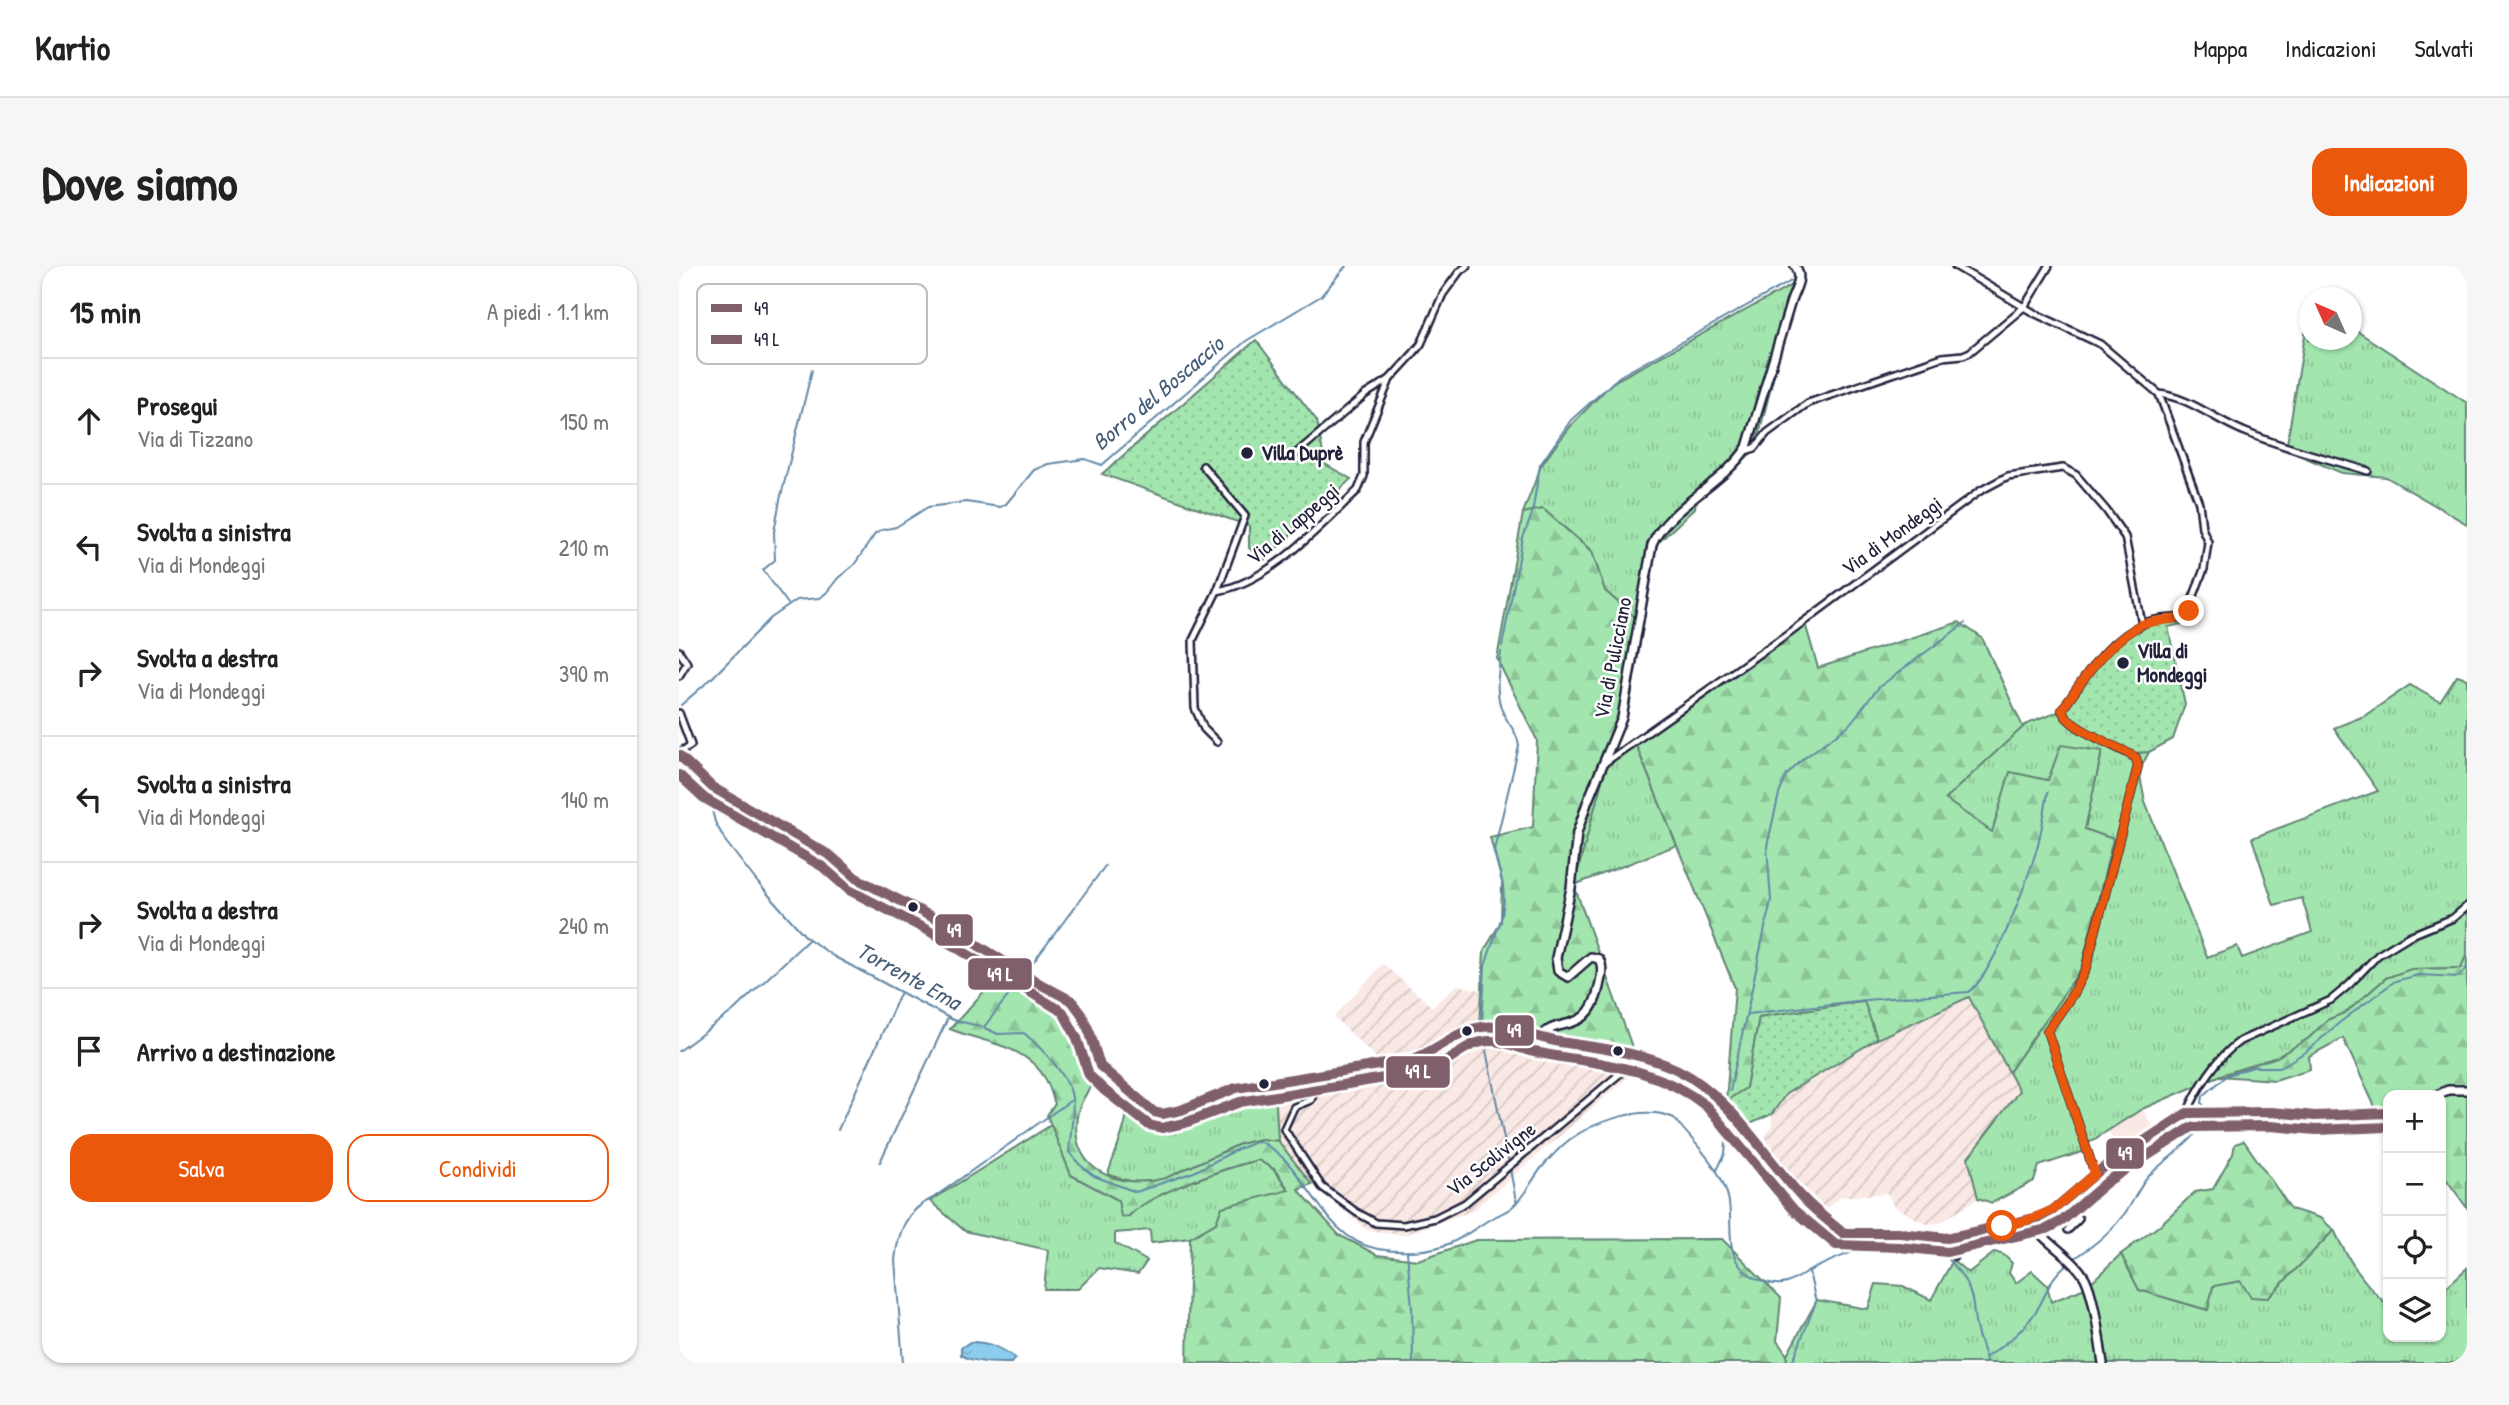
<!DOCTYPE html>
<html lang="it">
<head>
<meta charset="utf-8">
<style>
  body { margin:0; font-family:"Patrick Hand",sans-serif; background:#f6f6f6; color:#222 }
  .controls { position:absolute; right:21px; bottom:21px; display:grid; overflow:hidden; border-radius:14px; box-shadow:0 2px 5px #0004 }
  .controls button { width:63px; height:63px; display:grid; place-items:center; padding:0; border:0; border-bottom:2px solid #e0e0e0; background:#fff; color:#222; font:35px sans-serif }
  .compass { position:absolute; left:1620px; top:21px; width:63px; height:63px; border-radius:50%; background:#fff; box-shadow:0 2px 5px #0004; rotate:315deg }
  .stop { position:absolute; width:21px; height:21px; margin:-16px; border:5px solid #ea580c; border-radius:50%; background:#fff }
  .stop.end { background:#ea580c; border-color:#fff; box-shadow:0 2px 7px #0008 }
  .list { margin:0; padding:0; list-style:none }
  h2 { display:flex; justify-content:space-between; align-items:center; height:91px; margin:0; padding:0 28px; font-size:30px }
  h2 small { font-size:23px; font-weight:400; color:#767676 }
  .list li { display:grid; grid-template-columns:46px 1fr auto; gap:21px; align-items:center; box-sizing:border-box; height:126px; padding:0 28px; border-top:2px solid #e0e0e0 }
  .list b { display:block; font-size:26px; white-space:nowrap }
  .list p { margin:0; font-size:23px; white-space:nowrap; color:#767676 }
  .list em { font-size:23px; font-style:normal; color:#767676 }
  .actions { display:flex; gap:14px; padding:21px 28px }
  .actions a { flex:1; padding:16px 0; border:2px solid #ea580c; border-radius:21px; text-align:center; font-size:24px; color:#ea580c }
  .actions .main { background:#ea580c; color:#fff }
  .icon { flex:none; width:38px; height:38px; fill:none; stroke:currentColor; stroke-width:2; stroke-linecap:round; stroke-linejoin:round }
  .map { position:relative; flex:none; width:1788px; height:1097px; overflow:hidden; border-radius:21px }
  header { display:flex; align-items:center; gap:42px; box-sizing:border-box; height:98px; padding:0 35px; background:#fff; border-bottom:2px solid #e0e0e0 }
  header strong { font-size:33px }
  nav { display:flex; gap:38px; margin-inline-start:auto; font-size:24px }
  .intro { display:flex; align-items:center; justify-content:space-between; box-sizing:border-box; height:168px; padding:0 42px }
  h1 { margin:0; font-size:49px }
  .button { padding:18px 32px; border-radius:21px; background:#ea580c; color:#fff; font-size:24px; font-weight:700 }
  main { display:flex; gap:42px; padding:0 42px }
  aside { flex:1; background:#fff; border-radius:21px; box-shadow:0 2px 5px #0004 }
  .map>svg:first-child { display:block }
  .built { fill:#f9e8e4 }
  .industrial { fill:url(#industrial-furrows) }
  .grass { fill:url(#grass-tufts); stroke:#628475; stroke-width:2 }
  .forest { fill:url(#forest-firs); stroke:#628475; stroke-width:2 }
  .park { fill:url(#park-dots); stroke:#628475; stroke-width:2 }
  .water { fill:url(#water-ripples); stroke:#6288a6; stroke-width:2 }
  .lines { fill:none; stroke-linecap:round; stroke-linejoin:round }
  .stream { stroke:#6288a6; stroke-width:2 }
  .street-casing { stroke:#22223b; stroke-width:10 }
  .secondary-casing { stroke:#22223b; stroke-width:12 }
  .street { stroke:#fff; stroke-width:5 }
  .secondary { stroke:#fff; stroke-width:7 }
  .bus-1-casing { stroke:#fff; stroke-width:16 }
  .bus-2-casing { stroke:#fff; stroke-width:16 }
  .bus-1 { stroke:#805f6d; stroke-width:10 }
  .bus-2 { stroke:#805f6d; stroke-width:10 }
  .route { stroke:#ea580c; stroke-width:9 }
  .poi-dot { fill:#22223b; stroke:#fff; stroke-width:2.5 }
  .labels { text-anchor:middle; stroke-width:5; stroke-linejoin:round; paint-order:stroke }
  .poi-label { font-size:21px; font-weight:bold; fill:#22223b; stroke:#fff; text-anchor:start }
  .street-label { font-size:21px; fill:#22223b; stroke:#fff }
  .water-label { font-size:23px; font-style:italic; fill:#475e79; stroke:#fff }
  .key { fill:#fff; stroke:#bdbdc4; stroke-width:2 }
  .key-label { font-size:19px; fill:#22223b }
  .line-badge { stroke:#fff; stroke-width:2.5 }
  .badge-label { font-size:19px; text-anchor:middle; font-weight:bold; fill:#fff }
</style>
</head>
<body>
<header>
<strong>Kartio</strong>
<nav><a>Mappa</a><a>Indicazioni</a><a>Salvati</a></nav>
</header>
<div class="intro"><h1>Dove siamo</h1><a class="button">Indicazioni</a></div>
<main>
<aside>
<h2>15 min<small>A piedi · 1.1 km</small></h2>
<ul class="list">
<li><svg class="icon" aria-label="ahead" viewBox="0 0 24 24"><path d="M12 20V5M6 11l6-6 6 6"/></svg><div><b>Prosegui</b><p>Via di Tizzano</p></div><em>150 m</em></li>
<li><svg class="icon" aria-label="left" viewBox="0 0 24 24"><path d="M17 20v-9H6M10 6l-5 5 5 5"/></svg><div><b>Svolta a sinistra</b><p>Via di Mondeggi</p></div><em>210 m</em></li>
<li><svg class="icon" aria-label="right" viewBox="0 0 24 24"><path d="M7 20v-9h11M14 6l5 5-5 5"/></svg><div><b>Svolta a destra</b><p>Via di Mondeggi</p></div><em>390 m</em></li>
<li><svg class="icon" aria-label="left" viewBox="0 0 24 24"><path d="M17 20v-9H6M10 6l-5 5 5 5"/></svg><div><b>Svolta a sinistra</b><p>Via di Mondeggi</p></div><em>140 m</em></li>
<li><svg class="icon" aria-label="right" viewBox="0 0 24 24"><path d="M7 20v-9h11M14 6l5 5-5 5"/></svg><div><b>Svolta a destra</b><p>Via di Mondeggi</p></div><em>240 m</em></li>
<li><svg class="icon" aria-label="arrive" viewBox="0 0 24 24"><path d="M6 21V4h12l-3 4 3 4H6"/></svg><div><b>Arrivo a destinazione</b></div></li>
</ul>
<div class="actions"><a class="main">Salva</a><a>Condividi</a></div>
</aside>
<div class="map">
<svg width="1788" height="1097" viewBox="0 0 1788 1097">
  <defs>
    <pattern id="industrial-furrows" width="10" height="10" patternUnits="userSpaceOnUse" patternTransform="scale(1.75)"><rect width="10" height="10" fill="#f9e8e4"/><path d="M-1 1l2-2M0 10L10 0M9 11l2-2" fill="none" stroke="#d5c7c4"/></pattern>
    <pattern id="grass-tufts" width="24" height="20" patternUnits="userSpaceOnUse" patternTransform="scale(1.75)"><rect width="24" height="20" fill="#a3e5af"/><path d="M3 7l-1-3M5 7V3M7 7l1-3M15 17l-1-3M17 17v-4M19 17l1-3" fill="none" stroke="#8cc497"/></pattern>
    <pattern id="forest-firs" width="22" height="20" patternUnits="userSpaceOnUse" patternTransform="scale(1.75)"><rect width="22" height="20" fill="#a3e5af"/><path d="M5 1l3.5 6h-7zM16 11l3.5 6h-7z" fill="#8cc497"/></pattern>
    <pattern id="park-dots" width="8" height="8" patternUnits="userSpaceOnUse" patternTransform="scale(1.75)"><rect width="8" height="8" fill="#a3e5af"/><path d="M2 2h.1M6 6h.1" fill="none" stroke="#8cc497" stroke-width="1.8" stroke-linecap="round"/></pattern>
    <pattern id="water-ripples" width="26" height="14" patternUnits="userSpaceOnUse" patternTransform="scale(1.75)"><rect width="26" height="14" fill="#8ccced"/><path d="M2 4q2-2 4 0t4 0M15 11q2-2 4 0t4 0" fill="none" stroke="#78afcc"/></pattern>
  </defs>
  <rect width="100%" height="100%" fill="#fff"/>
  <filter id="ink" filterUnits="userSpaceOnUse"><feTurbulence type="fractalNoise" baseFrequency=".0143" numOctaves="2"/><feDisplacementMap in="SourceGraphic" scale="14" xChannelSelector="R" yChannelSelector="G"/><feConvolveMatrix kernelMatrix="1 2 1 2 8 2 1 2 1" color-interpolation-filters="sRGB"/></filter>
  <g filter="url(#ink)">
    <polygon class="built" points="1463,843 1476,864 1443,887 1429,865"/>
    <g class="industrial">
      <polygon points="704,698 753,741 778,719 801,724 801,759 953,781 955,806 793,945 724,969 688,964 633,918 599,875 596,820 709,803 655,751"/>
      <polygon points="1290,730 1340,825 1289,892 1299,932 1261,957 1248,958 1215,941 1208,927 1161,931 1147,943 1099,895 1086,870 1093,861 1093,848 1107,828 1198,773"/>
    </g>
    <g class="grass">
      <polygon points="1121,15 1108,58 1076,184 1017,235 1016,242 978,278 964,358 926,325 913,285 864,243 844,247 862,200 890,161 934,116"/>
      <polygon points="1630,45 1630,74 1672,74 1673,62 1788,137 1788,258 1707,211 1663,207 1607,184"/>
      <polygon points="1778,410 1788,413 1788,687 1782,702 1735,703 1707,712 1668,746 1648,754 1630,772 1598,791 1540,810 1463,843 1408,878 1403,886 1360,900 1355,915 1313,937 1299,932 1289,892 1340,825 1330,806 1402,703 1434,573 1405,564 1423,486 1369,514 1313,567 1265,533 1346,459 1381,445 1384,450 1385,443 1453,487 1470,486 1460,505 1466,536 1528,691 1558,680 1563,692 1633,666 1623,632 1595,639 1573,572 1699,525 1655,462 1685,450 1731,419 1761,436"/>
      <polygon points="957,479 998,579 895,619 927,499"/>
      <path d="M 596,820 L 599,875 L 581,873 L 561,878 L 487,912 C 464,918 450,917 429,908 C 435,887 455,848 446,828 C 487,865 498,846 541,831 C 559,824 578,823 596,820 Z"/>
      <path d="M 372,859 L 392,909 L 439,934 L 450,950 C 470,927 548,902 579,894 L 594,903 L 610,925 L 543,941 L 537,957 L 511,972 L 472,977 L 471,964 L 436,967 L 436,977 L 468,995 L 459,1008 L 420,1002 L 399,1023 L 365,1023 L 369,984 L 286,965 L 251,935 Z"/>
      <path d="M 1655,964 C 1670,996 1684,1016 1709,1040 L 1709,1071 L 1762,1071 L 1762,1026 L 1788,1002 L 1788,1097 L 1107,1097 L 1108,1089 L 1138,1034 L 1189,1043 L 1197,1018 L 1224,1020 L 1252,1034 L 1274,994 L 1289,1007 L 1316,986 L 1325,989 L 1333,997 L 1330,1007 L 1337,1017 L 1353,1005 L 1368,1019 L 1372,1036 L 1406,1022 L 1442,988 L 1460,1024 L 1528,1044 L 1534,1020 L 1561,1015 L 1589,1032 Z"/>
    </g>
    <g class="forest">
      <polygon points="864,243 913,286 926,325 964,358 951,437 927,500 895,619 953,781 801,759 805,685 822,656 823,616 811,571 854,561 858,474 818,393 844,247"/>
      <polygon points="1280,356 1303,372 1344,461 1266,533 1313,566 1331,506 1369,514 1382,479 1423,485 1406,563 1434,573 1402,703 1330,806 1290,731 1198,773 1185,736 1080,751 1067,822 1047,835 1056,722 957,479 1126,357 1139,402"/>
      <polygon points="1788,687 1788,942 1762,906 1762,829 1709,829 1709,846 1698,845 1664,772 1630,790 1631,803 1596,814 1540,810 1598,791 1630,772 1648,754 1668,746 1707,712 1732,703 1782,702"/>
      <path d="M 327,701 L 393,741 L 402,754 L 420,806 C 413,819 400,836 398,851 C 390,906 442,924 487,912 L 561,878 L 581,873 L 599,875 L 633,918 L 619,923 L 660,969 L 698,989 L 739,994 L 797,974 L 1043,973 L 1102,1032 L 1098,1075 L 1108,1089 L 1107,1097 L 508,1097 L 511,972 L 537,957 L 543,941 L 610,924 L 595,903 L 579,894 C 548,901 469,928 450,950 L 442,951 L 439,934 L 392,909 L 368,849 L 376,838 C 373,830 371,820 366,812 C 346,778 304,777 271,763 Z"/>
      <polygon points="1565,875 1612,943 1641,952 1655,964 1589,1032 1572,1031 1561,1015 1534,1020 1529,1044 1460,1024 1442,988 1481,959 1516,926 1534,923 1554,888 1556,878"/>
    </g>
    <g class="park">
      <polygon points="577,74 638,155 646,198 672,213 585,294 570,282 570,260 423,208"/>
      <polygon points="1509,352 1508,357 1489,361 1506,438 1494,473 1470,486 1453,487 1388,451 1385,443 1429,384 1465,359"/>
      <polygon points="1185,735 1198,773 1107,828 1093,848 1067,860 1047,837 1047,835 1067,822 1080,751"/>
    </g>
    <path class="water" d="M 291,1076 C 310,1076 321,1081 336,1092 L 332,1097 C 316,1097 295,1097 282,1089 L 282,1082 Z"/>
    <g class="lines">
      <g class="stream">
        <polyline points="109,338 84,304 96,294 95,266 101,234 133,104"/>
        <polyline points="823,380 844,272 853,248 861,199 892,154 941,110 1116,13"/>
        <polyline points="2,439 32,413 92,352 118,334 141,332 148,326 159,312 175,299 196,268 203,264 217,261 249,241 287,236 321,241 327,238 355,204 369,198 406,193 423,199 567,75 642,30 667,0"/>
        <path d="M 0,509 L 24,524 L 30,532 L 36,556 L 47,576 L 79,617 L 127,671 L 154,690 L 274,754 L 301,760 L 319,768 L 345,767 C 361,781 381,801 390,821 C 398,839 391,867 390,886 L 401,899 L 415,910 L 457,926 L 515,906 L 557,884 L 579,875 C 629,895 639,972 699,983 C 722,987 750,986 772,977 C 785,971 797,962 808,955 C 816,950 825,947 832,942 C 845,932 853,913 864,900 C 872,891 881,881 890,874 C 916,855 965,838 995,852 C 1014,876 1042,901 1049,931 C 1055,956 1044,988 1067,1006 C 1078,1014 1095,1021 1108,1017 C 1117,1014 1127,1006 1136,1002 C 1164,989 1224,962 1254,980 C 1266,988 1279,1002 1286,1015 C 1294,1028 1294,1041 1296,1056 C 1298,1070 1304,1083 1308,1097"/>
        <polyline points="348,705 426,600"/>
        <path d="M 1069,748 L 1186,734 L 1290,726 C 1314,708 1344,625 1354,595 C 1362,573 1365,549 1369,526"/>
        <path d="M 803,760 L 806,700 L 823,650 L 825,633 L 824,619 L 815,584 L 840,480 C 838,466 831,460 825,449 C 815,429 819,407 822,386"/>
        <polyline points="305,761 343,712"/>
        <polyline points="803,765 830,897"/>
        <polyline points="0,785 54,745 129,674"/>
        <polyline points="1051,825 1092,634 1088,580 1100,528 1108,509 1124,493 1170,459 1200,421 1286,357"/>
        <polyline points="1526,842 1523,837 1524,830 1549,809 1574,801 1602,801 1628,785 1660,757 1716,715 1739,709 1780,711 1788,701"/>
        <polyline points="159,864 221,728"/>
        <polyline points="201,896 269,752"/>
        <polyline points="831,903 837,935"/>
        <polyline points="1038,904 1046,888 1049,851"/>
        <polyline points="728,986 733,1041 734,1097"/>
        <path d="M 1393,994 C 1415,980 1434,964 1449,943 C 1456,932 1461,920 1469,911 C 1486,891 1522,875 1525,848"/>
        <path d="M 1307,1091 C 1328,1077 1346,1064 1359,1042 C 1371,1022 1369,1014 1389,997"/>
        <path d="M 224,1097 L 216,994 C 219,966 227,944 254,932 L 391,835"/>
        <polyline points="1113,1097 1137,1036 1130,1006"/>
      </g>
      <g class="street-casing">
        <g id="street">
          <path d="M 1276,0 L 1355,47 L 1421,78 L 1480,128 L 1520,237 L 1523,262 L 1529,276 L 1525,303 L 1508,348 L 1504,351 C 1492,353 1477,352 1466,357 C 1428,373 1406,412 1383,444 C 1389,463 1439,480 1457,492 L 1459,500 L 1407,702 L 1393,729 L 1368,765 L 1416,908"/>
          <path d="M 1480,128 C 1510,131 1536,154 1564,165 C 1604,182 1647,192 1689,205"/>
          <polyline points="1066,185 1076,182 1088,167 1129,137 1263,91 1284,89 1291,86 1345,41 1370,0"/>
          <polyline points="614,190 687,128 711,113 733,89 742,78 764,28 781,5 788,0"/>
          <polyline points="524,200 566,250 538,325 514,374 516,442 525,463 538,476"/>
          <path d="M 538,325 C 591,316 641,260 679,224 L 685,210 L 685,176 L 711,113"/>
          <polyline points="0,385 8,397 0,410"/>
          <polyline points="0,447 12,479 0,487"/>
          <polyline points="924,498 1108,368 1301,225 1329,210 1384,202 1397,209 1427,244 1446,271 1463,358"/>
          <polyline points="628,809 636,825 632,834 615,841 605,863 643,921 677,946 697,957 725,959 756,952 786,937 956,795 957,789"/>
          <path d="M 1508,847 C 1519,822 1538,791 1561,775 L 1652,734 L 1670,719 L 1699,689 L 1730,670 L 1774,652 L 1788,640"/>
          <polyline points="1383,937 1400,953 1389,964"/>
          <polyline points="1260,972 1273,984 1275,990"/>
          <polyline points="1273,984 1298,978 1305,980 1357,966"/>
        </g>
      </g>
      <g class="secondary-casing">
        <g id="secondary">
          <path d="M 0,489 L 33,521 L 152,590 L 177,612 L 195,623 L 257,653 L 363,719 L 393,735 L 402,747 L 411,767 L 421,800 L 434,813 L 475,846 L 483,848 L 502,844 L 557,822 L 731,794 C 738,792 745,790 751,787 C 768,779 785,763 804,761 C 823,759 843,770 862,773 C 923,784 989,785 1037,830 L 1125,934 L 1164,967 L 1221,967 L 1268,972 L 1361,951 L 1374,944 L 1421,904 L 1508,847 L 1536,845 L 1592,846 L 1636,850 L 1709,847"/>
          <path d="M 860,773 C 877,748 909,772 920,721 C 922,711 925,702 920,693 L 912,691 L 889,711 L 879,705 L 877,692 L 892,622 L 898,567 L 908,537 L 943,452 L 973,279 C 989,241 1046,217 1068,181 L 1112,35 C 1116,23 1125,11 1116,0"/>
          <polyline points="1758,829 1769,824 1788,824"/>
          <path d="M 1349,954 C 1364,975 1394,991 1406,1012 C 1416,1032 1420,1074 1424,1097"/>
        </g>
      </g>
      <use href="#street" class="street"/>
      <use href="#secondary" class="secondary"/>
      <g class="bus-1-casing">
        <path id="bus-1" d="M 0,489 L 33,521 L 152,590 L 177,612 L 257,653 L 363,719 L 393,735 L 402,747 L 411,767 L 421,800 L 475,846 L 483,848 L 502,844 L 557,822 L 731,794 C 756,787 777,764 803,761 C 826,758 857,772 881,776 C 920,782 962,786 999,804 C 1053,831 1084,890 1124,932 C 1136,945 1151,956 1164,967 L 1221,967 L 1268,972 L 1361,951 L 1374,944 L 1421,904 L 1508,847 L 1592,846 L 1636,850 L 1709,847"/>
      </g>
      <g class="bus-2-casing">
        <path id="bus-2" d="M 0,509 L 25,532 L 144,601 L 170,624 L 250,665 L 384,746 L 398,772 L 410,809 L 425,824 L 470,859 L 483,862 L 506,857 L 561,836 L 735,807 C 745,804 755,801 765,796 C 777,789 789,778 803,776 C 820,772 838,782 855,786 C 919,799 974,798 1027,840 L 1115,944 L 1157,979 L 1220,981 L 1268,986 L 1368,963 L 1383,955 L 1429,915 L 1513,861 L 1591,860 L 1637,864 L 1709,861"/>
      </g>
      <use href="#bus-1" class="bus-1"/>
      <use href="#bus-2" class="bus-2"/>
    </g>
  </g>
  <g class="lines" filter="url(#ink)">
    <path class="route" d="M 1323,960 L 1349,954 L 1374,944 L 1416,908 L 1368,765 L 1393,729 L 1407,702 L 1459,500 L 1457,492 C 1440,480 1389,463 1383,444 C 1405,413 1425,380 1459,360 C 1474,351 1498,359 1510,345"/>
  </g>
  <g class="poi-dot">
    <circle cx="568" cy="187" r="7"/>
    <circle cx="1444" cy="397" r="7"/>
    <circle cx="234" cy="641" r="6"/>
    <circle cx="788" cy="765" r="6"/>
    <circle cx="939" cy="785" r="6"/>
    <circle cx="585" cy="818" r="6"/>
  </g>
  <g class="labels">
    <g class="poi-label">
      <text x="582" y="194">Villa Duprè</text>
      <text x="1458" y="392">Villa di<tspan x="1458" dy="24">Mondeggi</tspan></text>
    </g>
    <g class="street-label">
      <text transform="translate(614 258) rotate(-40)" y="7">Via di Lappeggi</text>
      <text transform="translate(1213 270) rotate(-36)" y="7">Via di Mondeggi</text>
      <text transform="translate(934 392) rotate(-79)" y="7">Via di Pulicciano</text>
      <text transform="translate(812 893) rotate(-38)" y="7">Via Scolivigne</text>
    </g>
    <g class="water-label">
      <text transform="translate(479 127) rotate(-40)" y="8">Borro del Boscaccio</text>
      <text transform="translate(230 710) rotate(29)" y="8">Torrente Ema</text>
    </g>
  </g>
  <rect x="18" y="18" width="230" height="80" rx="10" class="key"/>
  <rect x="32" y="38" width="31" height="8" fill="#805f6d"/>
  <rect x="32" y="69" width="31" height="9" fill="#805f6d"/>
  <g class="key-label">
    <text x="75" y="49">49</text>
    <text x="75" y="80">49 L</text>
  </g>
  <g class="line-badge">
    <rect x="255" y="647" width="40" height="34" rx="7" fill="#805f6d"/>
    <rect x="288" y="691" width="66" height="34" rx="7" fill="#805f6d"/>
    <rect x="815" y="748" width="41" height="33" rx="7" fill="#805f6d"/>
    <rect x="706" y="789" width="66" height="34" rx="7" fill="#805f6d"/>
    <rect x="1426" y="871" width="40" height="33" rx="7" fill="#805f6d"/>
  </g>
  <g class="badge-label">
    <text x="275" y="671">49</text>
    <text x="321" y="715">49 L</text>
    <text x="835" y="771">49</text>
    <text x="739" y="812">49 L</text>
    <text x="1446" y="894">49</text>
  </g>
</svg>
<div class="controls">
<button>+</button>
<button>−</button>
<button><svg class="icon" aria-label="locate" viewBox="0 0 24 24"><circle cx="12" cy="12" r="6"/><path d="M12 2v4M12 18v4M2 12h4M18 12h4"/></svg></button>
<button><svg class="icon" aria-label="layers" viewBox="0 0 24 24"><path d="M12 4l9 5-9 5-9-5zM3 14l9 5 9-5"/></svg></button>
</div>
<svg class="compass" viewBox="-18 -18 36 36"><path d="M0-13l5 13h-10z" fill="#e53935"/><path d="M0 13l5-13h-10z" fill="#767676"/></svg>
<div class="stop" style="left:1323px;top:960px"></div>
<div class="stop end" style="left:1510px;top:345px"></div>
</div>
</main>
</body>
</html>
